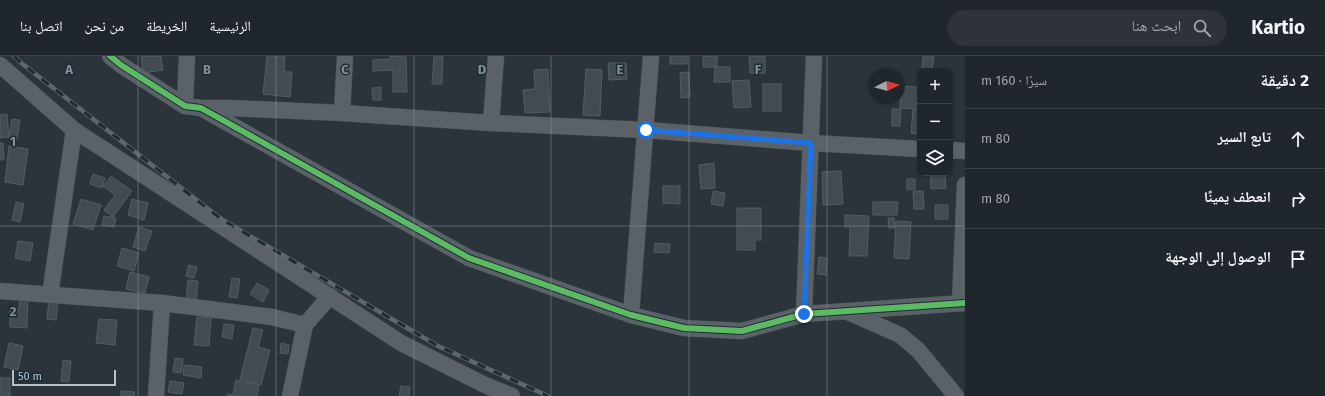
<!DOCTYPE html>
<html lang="ar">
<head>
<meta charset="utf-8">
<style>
  body { margin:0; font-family:"Fira Sans","Noto Naskh Arabic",sans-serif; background:#2d3338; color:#f1f3f6; direction:rtl }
  .controls { position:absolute; right:12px; top:12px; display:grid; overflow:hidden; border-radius:8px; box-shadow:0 1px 3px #0004 }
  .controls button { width:36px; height:36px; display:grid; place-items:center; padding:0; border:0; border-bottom:1px solid #3d4448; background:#20272c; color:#f1f3f6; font:20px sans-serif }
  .compass { position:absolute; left:869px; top:12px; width:36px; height:36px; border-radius:50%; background:#20272c; box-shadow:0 1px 3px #0004; rotate:84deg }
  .scale { position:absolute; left:12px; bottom:10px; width:104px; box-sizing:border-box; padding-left:4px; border:2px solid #b3c2cb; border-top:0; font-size:11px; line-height:14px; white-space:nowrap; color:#b3c2cb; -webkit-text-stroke:3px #1c2c36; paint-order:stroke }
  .stop { position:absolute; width:12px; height:12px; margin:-9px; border:3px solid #1a73e8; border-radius:50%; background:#fff }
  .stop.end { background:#1a73e8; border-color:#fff; box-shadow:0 1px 4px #0008 }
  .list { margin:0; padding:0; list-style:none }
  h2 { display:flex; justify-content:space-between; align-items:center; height:52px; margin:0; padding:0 16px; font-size:17px }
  h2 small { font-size:13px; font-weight:400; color:#a2a5a9 }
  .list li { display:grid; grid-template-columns:26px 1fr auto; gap:12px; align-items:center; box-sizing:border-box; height:60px; padding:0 16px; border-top:1px solid #3d4448 }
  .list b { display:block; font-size:15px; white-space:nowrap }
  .list em { font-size:13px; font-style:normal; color:#a2a5a9 }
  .icon { flex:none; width:22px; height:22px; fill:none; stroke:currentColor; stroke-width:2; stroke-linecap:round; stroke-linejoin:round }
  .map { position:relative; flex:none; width:965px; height:340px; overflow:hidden; direction:ltr }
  header { display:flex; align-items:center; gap:24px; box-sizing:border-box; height:56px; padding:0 20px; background:#20272c; border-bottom:1px solid #3d4448 }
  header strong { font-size:19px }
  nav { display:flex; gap:22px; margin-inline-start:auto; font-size:14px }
  .search { width:280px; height:36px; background:#2d3338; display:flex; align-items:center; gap:10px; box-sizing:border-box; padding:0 14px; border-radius:22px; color:#a2a5a9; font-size:15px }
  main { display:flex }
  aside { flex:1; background:#20272c }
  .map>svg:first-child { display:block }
  .building { fill:#424b4f; stroke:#525c61 }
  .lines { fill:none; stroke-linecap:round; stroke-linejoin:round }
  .minor-casing { stroke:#485054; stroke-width:17 }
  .minor { stroke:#5a6267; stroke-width:16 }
  .rail-casing { stroke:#5e666b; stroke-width:4.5 }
  .rail { stroke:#1c2c36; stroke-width:3; stroke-dasharray:9; stroke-linecap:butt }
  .cycleway-casing { stroke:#1c2c36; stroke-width:8 }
  .cycleway { stroke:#5cba63; stroke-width:6 }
  .route { stroke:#1a73e8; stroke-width:5 }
  .grid { fill:none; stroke:#839098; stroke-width:1; stroke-opacity:0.55 }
  .grid-label { font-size:13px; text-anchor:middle; font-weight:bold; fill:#839098; stroke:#1c2c36; stroke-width:3; stroke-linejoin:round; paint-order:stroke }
</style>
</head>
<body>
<header>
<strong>Kartio</strong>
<div class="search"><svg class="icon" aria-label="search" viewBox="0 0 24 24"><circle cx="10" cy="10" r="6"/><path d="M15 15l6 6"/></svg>ابحث هنا</div>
<nav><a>الرئيسية</a><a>الخريطة</a><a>من نحن</a><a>اتصل بنا</a></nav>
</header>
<main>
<aside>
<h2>2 دقيقة<small>سيرًا · 160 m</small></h2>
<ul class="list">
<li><svg class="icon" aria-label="ahead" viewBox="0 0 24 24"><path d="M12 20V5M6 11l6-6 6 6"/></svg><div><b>تابع السير</b></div><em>80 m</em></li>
<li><svg class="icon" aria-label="right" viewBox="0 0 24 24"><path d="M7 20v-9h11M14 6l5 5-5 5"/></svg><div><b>انعطف يمينًا</b></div><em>80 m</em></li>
<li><svg class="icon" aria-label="arrive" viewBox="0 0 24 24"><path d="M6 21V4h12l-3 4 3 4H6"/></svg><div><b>الوصول إلى الوجهة</b></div></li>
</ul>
</aside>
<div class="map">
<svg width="965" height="340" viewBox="0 0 965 340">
  <rect width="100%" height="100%" fill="#2a343a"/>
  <g class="building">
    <polygon points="141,0 161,0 163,14 143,17"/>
    <polygon points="267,0 285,0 284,16 292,16 290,41 263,38"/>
    <polygon points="390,0 406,0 407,36 393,36 393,14 373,15 373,4 390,3"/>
    <polygon points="434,0 443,0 442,28 432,28"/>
    <rect x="670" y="0" width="17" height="8"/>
    <rect x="703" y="0" width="14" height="11"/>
    <polygon points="749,0 765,0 765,17 750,17"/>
    <polygon points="923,0 934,0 932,13 922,12"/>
    <polygon points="608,7 626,7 627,23 609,24"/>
    <polygon points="715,11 730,11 730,26 714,26"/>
    <polygon points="548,13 550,56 525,57 523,34 535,33 534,14"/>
    <polygon points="586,13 602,14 600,60 583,59"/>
    <polygon points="689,16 690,41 681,42 680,17"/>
    <polygon points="749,24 751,51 734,52 732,25"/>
    <rect x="763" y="28" width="18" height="27"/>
    <polygon points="901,30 917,31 916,53 900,52"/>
    <polygon points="381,31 381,44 373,44 372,32"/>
    <polygon points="892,53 901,53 900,70 892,70"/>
    <polygon points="913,53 920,54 920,78 911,77"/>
    <polygon points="7,58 9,81 0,82 0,59"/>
    <polygon points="12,63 20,64 17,84 9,83"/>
    <polygon points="0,87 3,87 4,104 0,104"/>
    <polygon points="9,90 28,93 23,129 5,126"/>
    <polygon points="714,107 715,132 701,133 699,109"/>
    <polygon points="841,115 843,148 823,149 822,116"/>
    <polygon points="930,117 945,117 946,132 931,133"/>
    <polygon points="93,118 105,122 102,132 90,128"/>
    <polygon points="111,120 132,135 113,161 104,154 115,139 103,130"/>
    <polygon points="907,123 915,123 915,133 907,134"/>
    <polygon points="663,130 680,130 680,148 663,147"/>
    <polygon points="713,135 725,137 723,150 711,148"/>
    <polygon points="913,135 923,135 924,153 914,153"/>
    <polygon points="81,143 101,149 93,174 73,168"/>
    <polygon points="132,143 148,147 144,164 128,159"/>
    <polygon points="16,146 24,148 20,166 12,164"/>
    <polygon points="873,146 898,146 897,159 873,159"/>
    <rect x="935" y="149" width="13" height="14"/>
    <polygon points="737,152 761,152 761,184 755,184 755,194 737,194"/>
    <polygon points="845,159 869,160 867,200 849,200 850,171 845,171"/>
    <polygon points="104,160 116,162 114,171 102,169"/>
    <polygon points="888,162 894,162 895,172 889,172"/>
    <polygon points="896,165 911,166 909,203 894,202"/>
    <polygon points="139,171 152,175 145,195 133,191"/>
    <polygon points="18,185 33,187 30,205 15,202"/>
    <polygon points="655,187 670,188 669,197 654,196"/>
    <polygon points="122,192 139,197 134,215 117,210"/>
    <polygon points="819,201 827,202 826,219 817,218"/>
    <polygon points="189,209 197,211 194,222 186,220"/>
    <polygon points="130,216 149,221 145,237 126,233"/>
    <polygon points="232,222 240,223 237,242 229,241"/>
    <polygon points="188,224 198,225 196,247 186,246"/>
    <polygon points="257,227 269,234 263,246 250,238"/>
    <polygon points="20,240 28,240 27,272 10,271 10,253 19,253"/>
    <polygon points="49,243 58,244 56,264 47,263"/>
    <polygon points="197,261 211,262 209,290 194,289"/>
    <polygon points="99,263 117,264 115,289 96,287"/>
    <polygon points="224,268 234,269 232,283 222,281"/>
    <polygon points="253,272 263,274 258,291 270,294 261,329 240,323"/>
    <polygon points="9,287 23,290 18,314 4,311"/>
    <polygon points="281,287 289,289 288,298 280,297"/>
    <polygon points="175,302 183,303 181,317 173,316"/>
    <polygon points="63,304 71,305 69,326 61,325"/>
    <polygon points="184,309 202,311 201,322 183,319"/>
    <rect x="0" y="322" width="10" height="18"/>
    <polygon points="236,324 259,329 257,340 227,340 228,338 233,339"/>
    <polygon points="170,325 184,327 182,338 168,336"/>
    <polygon points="401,330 410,331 409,340 399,340"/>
    <polygon points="121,335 135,336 134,340 121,340"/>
  </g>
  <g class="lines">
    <g class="minor-casing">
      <g id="minor">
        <polyline points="110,0 121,9 185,50 201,52 469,202 631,259 684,272 742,275 804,258 965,247"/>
        <polyline points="0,9 74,74 401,287 485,329 512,340"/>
        <polyline points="185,50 187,0"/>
        <polyline points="202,52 230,52 342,57 491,67 646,74 811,87 920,93"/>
        <polyline points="342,57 345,0"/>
        <polyline points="491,67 496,0"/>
        <polyline points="950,94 965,95"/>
        <polyline points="0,235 162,247 272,261 305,269 290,340"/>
        <polyline points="50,239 74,74"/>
        <polyline points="960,246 965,129"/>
        <polyline points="848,256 900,279 918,294 956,340"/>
        <polyline points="804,258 814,0"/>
        <polyline points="631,259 651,0"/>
        <polyline points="305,269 330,240"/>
        <polyline points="156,340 162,247"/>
      </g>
    </g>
    <use href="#minor" class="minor"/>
    <g class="rail-casing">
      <polyline id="rail" points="14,0 20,6 221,163 438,290 548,340"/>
    </g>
    <use href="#rail" class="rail"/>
    <g class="cycleway-casing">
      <polyline id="cycleway" points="110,0 121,9 185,50 201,52 469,202 631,259 684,272 742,275 804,258 965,247"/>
    </g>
    <use href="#cycleway" class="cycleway"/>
  </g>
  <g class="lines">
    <polyline class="route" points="646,74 811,87 804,258"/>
  </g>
  <path class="grid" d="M 138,0 L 138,340M 276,0 L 276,340M 414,0 L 414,340M 551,0 L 551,340M 689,0 L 689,340M 827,0 L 827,340M 0,170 L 965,170"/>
  <g class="grid-label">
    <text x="69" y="18">A</text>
    <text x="207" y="18">B</text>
    <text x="345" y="18">C</text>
    <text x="482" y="18">D</text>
    <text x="620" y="18">E</text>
    <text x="758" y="18">F</text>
    <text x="13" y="90">1</text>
    <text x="13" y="260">2</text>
  </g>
</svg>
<div class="controls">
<button>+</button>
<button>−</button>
<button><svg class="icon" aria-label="layers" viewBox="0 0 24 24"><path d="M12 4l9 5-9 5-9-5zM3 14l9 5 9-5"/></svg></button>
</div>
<svg class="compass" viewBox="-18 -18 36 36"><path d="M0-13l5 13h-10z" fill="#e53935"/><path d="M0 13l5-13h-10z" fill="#a2a5a9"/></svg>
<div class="scale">50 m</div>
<div class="stop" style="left:646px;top:74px"></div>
<div class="stop end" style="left:804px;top:258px"></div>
</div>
</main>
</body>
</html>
